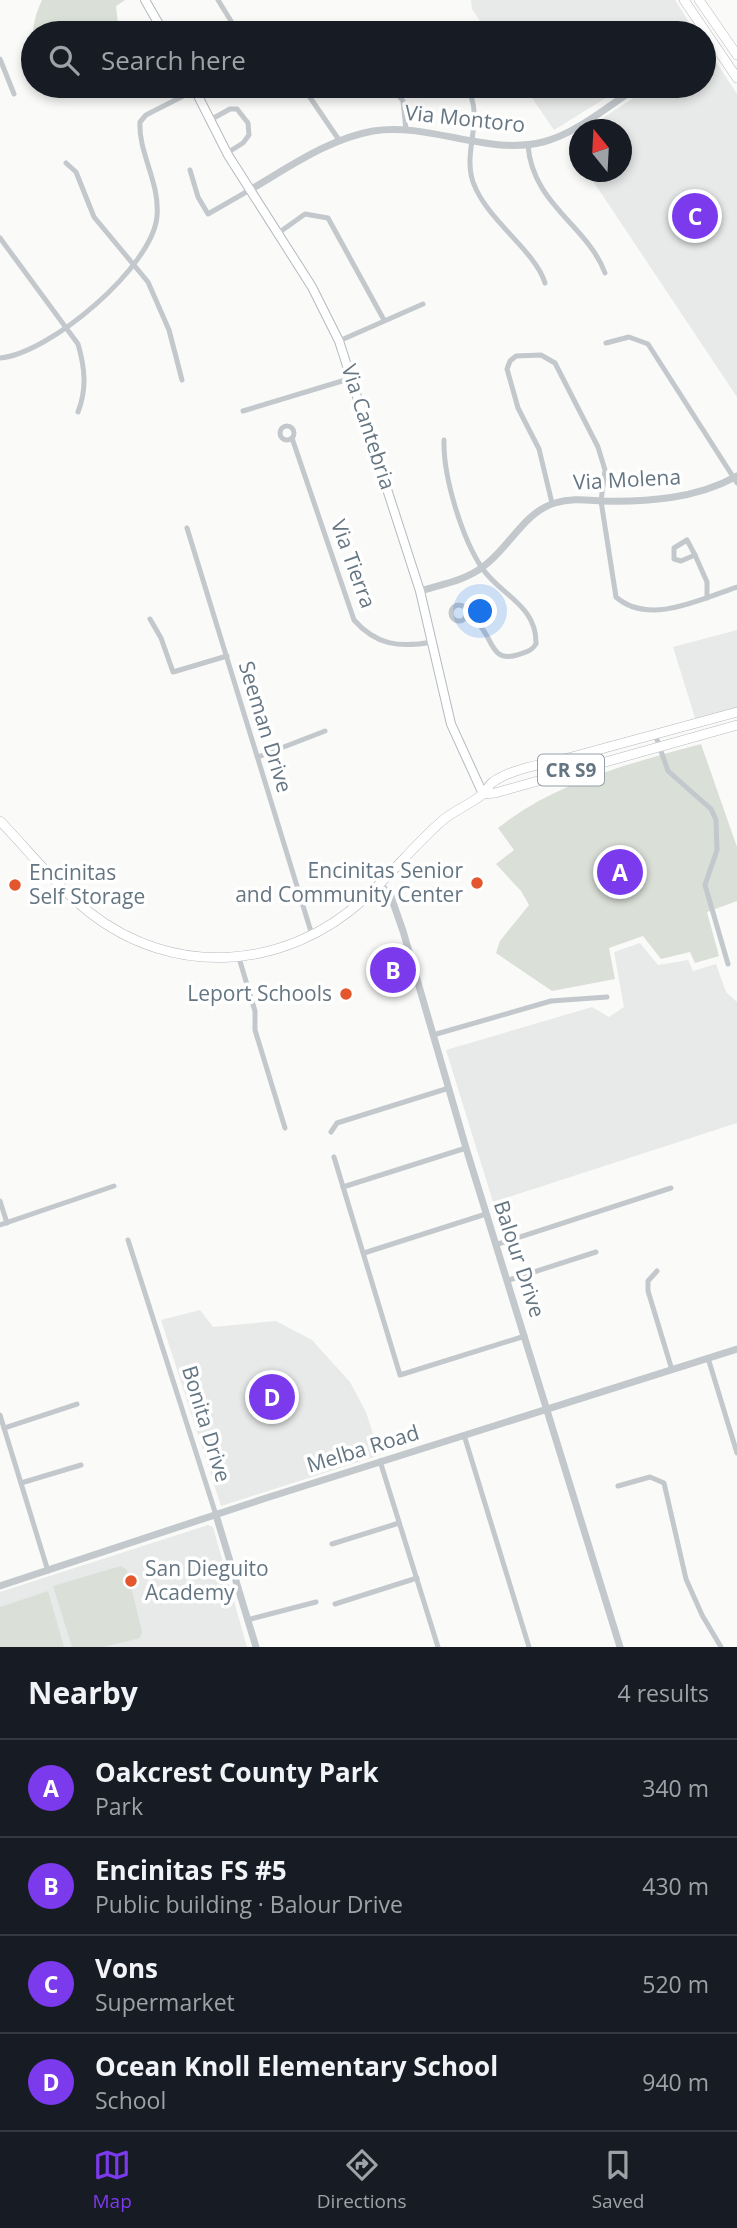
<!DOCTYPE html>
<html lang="en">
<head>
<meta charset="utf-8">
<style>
  body { margin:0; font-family:"Open Sans",sans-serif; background:#20242c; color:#f1f3f6 }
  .compass { position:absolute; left:569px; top:119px; width:63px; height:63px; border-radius:50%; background:#171b24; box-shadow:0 4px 10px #0003; rotate:342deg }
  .you { position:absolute; left:481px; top:612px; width:24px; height:24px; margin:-18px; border:5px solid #fff; border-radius:50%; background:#1a73e8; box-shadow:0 0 0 10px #1a73e833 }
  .badge { display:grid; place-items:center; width:46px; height:46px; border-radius:50%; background:#7c3aed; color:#fff; font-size:23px; font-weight:700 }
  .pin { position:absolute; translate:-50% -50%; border:4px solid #fff; box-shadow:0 2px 7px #0006 }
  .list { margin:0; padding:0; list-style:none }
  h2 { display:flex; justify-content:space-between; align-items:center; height:91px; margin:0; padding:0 28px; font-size:30px }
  h2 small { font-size:23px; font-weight:400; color:#9ea1a6 }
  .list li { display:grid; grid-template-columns:46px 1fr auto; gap:21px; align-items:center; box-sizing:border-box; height:98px; padding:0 28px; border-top:2px solid #363941 }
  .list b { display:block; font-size:26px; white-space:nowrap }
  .list p { margin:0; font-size:23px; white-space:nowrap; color:#9ea1a6 }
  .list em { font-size:23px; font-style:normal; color:#9ea1a6 }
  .icon { flex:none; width:38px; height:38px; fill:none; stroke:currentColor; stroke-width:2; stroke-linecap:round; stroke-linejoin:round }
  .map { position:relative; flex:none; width:737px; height:1647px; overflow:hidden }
  .search { position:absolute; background:#171b24; box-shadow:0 4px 10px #0003; left:21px; right:21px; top:21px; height:77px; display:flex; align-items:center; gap:18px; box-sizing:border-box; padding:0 24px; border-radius:38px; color:#9ea1a6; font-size:26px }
  .sheet { height:483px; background:#171b24 }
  nav { display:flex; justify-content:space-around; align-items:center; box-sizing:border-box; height:98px; border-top:2px solid #363941; background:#171b24; font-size:19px; color:#9ea1a6 }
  nav a { display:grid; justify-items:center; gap:4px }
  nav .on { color:#7c3aed }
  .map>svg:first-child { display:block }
  .built { fill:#e8e9e9 }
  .green { fill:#dadfd7 }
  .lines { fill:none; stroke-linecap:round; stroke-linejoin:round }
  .secondary-casing { stroke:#b3babf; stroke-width:10 }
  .primary-casing { stroke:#b5babe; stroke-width:10 }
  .minor { stroke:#c3c8cc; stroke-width:5 }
  .tertiary { stroke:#c3c8cc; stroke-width:7 }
  .secondary { stroke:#fff; stroke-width:8 }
  .primary { stroke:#fff; stroke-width:9 }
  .poi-dot { fill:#e4572e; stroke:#fff; stroke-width:2.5 }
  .labels { text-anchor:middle; stroke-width:7; stroke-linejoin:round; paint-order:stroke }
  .shield { fill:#fff; stroke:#939fa8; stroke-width:2 }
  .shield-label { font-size:19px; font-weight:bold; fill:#657683 }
  .street-label { font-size:21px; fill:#657683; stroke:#fff }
  .poi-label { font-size:21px; fill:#657683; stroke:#fff; text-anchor:end }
</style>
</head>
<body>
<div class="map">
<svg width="737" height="1647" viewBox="0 0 737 1647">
  <rect width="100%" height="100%" fill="#fafaf8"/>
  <g class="built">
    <polygon points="471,0 675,0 696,33 488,33 472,9"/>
    <polygon points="704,52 710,53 737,94 737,397 587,172 622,172 622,130 586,129 652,86 704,86"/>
    <polygon points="524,86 625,86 554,130"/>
    <polygon points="737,630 737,709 696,721 673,647"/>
    <polygon points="640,943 658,965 688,960 693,971 716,964 726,992 737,1002 737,1123 493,1202 446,1050 592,1007 609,1017 624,1007 614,952"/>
    <polygon points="200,1310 213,1327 276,1321 312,1340 350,1382 366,1412 380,1455 221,1506 161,1320"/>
    <polygon points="208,1525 213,1527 247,1647 0,1647 0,1592"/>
  </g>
  <g class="green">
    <path d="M 42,0 L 125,0 L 116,6 L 119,33 L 33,33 L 33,55 C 31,35 33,19 42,0 Z"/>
    <path d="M 701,744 L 737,847 L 737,901 L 707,912 L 719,956 L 695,963 L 690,952 L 661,959 L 643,936 L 609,948 L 615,979 L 552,991 L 496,953 L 500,941 L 529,905 L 521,891 L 496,864 L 514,850 L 498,828 C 556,782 631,763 701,744 Z"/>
    <polygon points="121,1566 127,1570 142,1632 140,1638 104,1647 72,1647 53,1586"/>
    <polygon points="48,1591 64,1647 0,1647 0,1607"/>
  </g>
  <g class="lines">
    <g class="secondary-casing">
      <g id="secondary">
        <polyline points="145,0 164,33"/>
        <polyline points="193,86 228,155 312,287 339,341 420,591 451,724 483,794"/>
      </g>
    </g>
    <g class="primary-casing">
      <g id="primary">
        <polyline points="684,0 737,78"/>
        <polyline points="699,0 737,55"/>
        <polyline points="483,794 495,793 737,725"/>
        <path d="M 0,821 C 29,851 56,886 89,912 C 173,978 285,971 364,899 C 392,874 415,844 443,820 C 455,810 471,804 483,794 C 487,790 488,785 493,782 C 513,768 545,764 568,758 C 624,743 681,727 737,712"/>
      </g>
    </g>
    <g class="minor">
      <polyline points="218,0 231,21 233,33"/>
      <polyline points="0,59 14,94"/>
      <polyline points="391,86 403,101 406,130"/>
      <path d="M 466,86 C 486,118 462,149 473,182 C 487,221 535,250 545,283"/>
      <polyline points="305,90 339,140"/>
      <polyline points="210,120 230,109 237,109 248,123 249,135 243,143 227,153"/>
      <path d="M 528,145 C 532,204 588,226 605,273"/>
      <polyline points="66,163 76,172 94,217 148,282 169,330 182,380"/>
      <polyline points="190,170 198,197 208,214 248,191"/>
      <polyline points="277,234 305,214 328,218 384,320"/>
      <path d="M 0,238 L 78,344 C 85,368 87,389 78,412"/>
      <polyline points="339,341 423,304"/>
      <polyline points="606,343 629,337 648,344 737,483"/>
      <path d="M 0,358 C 49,354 153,267 157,216 C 160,182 138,152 140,122 L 146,115 L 195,90"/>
      <polyline points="243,411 352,378"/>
      <circle cx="287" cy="433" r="7"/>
      <path d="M 292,438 L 354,620 C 376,645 399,648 432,642"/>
      <path d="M 444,440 C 443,477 462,538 482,568 C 500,595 537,605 536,644 C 531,652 525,652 517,655 C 486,664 496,630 466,614"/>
      <path d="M 552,503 L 539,449 L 518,408 L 507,369 L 510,361 L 516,356 L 541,355 L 555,363 L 598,447 L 605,470 L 601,501 L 616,597 C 649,626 701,599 737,587"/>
      <polyline points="187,528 312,935"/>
      <polygon points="687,540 695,555 681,561 674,559 674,548"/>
      <polyline points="695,555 707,582 707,598"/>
      <circle cx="459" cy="613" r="8"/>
      <polyline points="150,619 161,638 173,672 227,656"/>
      <polyline points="655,734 668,771 711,809 716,820 717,850 705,885 728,964"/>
      <polyline points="258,757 325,731"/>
      <polyline points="239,958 255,1011 255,1030 285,1128"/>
      <polyline points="433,1035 551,1001 607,997"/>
      <polyline points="331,1132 337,1123 449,1088"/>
      <polyline points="334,1157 400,1375 525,1336"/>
      <polyline points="343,1187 466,1148"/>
      <polyline points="0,1201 7,1223"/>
      <polyline points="0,1225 114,1186"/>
      <polyline points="128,1240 216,1515"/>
      <polyline points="498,1244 671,1188"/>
      <polyline points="364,1253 486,1214"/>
      <polyline points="657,1271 648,1281 648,1291 672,1370"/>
      <polyline points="509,1280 596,1252"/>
      <polyline points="708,1358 737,1453"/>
      <polyline points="0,1415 48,1571"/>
      <polyline points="4,1428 77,1404"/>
      <polyline points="464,1435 529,1647"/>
      <polyline points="380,1461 438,1647"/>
      <polyline points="21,1483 81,1465"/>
      <polyline points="618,1486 650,1477 664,1483 686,1579 702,1615 721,1647"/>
      <polyline points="332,1544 399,1523"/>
      <polyline points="335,1604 417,1578"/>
      <polyline points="247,1620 316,1602"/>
    </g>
    <g class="tertiary">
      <path d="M 248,191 C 288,168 328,139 373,131 C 429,122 487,156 543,142 C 578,133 609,105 639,86"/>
      <path d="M 420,591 C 442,584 465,581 484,566 C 509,548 524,512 555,503 C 571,498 585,500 602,501 C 647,502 696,499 737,476"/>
      <polyline points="379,884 390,894 403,931 466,1148 620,1647"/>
      <polyline points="216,1515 256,1647"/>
      <polyline points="0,1586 263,1499 737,1349"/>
    </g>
    <use href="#secondary" class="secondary"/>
    <use href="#primary" class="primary"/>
  </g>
  <g class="poi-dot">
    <circle cx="477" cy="883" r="7"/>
    <circle cx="15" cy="885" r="7"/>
    <circle cx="346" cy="994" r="7"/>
    <circle cx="131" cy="1581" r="7"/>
  </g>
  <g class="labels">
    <rect class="shield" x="538" y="754.5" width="66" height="31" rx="5"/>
    <g class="shield-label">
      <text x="571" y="777">CR S9</text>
    </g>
    <g class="street-label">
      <text transform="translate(465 119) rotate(6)" y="7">Via Montoro</text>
      <text transform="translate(368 427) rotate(72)" y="7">Via Cantebria</text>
      <text transform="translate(627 480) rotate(-3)" y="7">Via Molena</text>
      <text transform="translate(353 564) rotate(70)" y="7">Via Tierra</text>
      <text transform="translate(265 727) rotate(73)" y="7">Seeman Drive</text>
      <text transform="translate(519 1259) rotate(72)" y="7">Balour Drive</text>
      <text transform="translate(206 1424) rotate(73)" y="7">Bonita Drive</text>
      <text transform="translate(363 1449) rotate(-17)" y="7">Melba Road</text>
    </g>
    <g class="poi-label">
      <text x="463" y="878">Encinitas Senior<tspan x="463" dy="24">and Community Center</tspan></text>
      <text x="29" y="880" text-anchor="start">Encinitas<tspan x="29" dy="24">Self Storage</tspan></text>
      <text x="332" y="1001">Leport Schools</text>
      <text x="145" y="1576" text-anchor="start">San Dieguito<tspan x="145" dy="24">Academy</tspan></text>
    </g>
  </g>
</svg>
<svg class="compass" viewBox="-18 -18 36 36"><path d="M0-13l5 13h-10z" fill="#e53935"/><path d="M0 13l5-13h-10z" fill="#9ea1a6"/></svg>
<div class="you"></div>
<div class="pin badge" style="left:620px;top:872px">A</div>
<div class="pin badge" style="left:393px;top:970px">B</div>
<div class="pin badge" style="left:695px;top:216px">C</div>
<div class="pin badge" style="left:272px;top:1397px">D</div>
<div class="search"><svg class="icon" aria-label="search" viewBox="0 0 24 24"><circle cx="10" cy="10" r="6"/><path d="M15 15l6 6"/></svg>Search here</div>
</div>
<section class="sheet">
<h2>Nearby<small>4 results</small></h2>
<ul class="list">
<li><span class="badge">A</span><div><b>Oakcrest County Park</b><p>Park</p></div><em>340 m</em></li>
<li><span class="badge">B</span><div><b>Encinitas FS #5</b><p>Public building · Balour Drive</p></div><em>430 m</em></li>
<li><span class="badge">C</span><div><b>Vons</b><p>Supermarket</p></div><em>520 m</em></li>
<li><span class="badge">D</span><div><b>Ocean Knoll Elementary School</b><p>School</p></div><em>940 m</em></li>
</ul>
</section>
<nav>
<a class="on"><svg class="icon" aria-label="map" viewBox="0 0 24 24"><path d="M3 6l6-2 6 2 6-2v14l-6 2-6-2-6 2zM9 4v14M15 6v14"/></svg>Map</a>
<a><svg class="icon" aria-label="directions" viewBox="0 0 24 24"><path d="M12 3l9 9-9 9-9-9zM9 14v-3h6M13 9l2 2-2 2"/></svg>Directions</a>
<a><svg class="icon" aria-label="saved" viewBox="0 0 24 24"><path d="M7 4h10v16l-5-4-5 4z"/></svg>Saved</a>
</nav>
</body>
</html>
